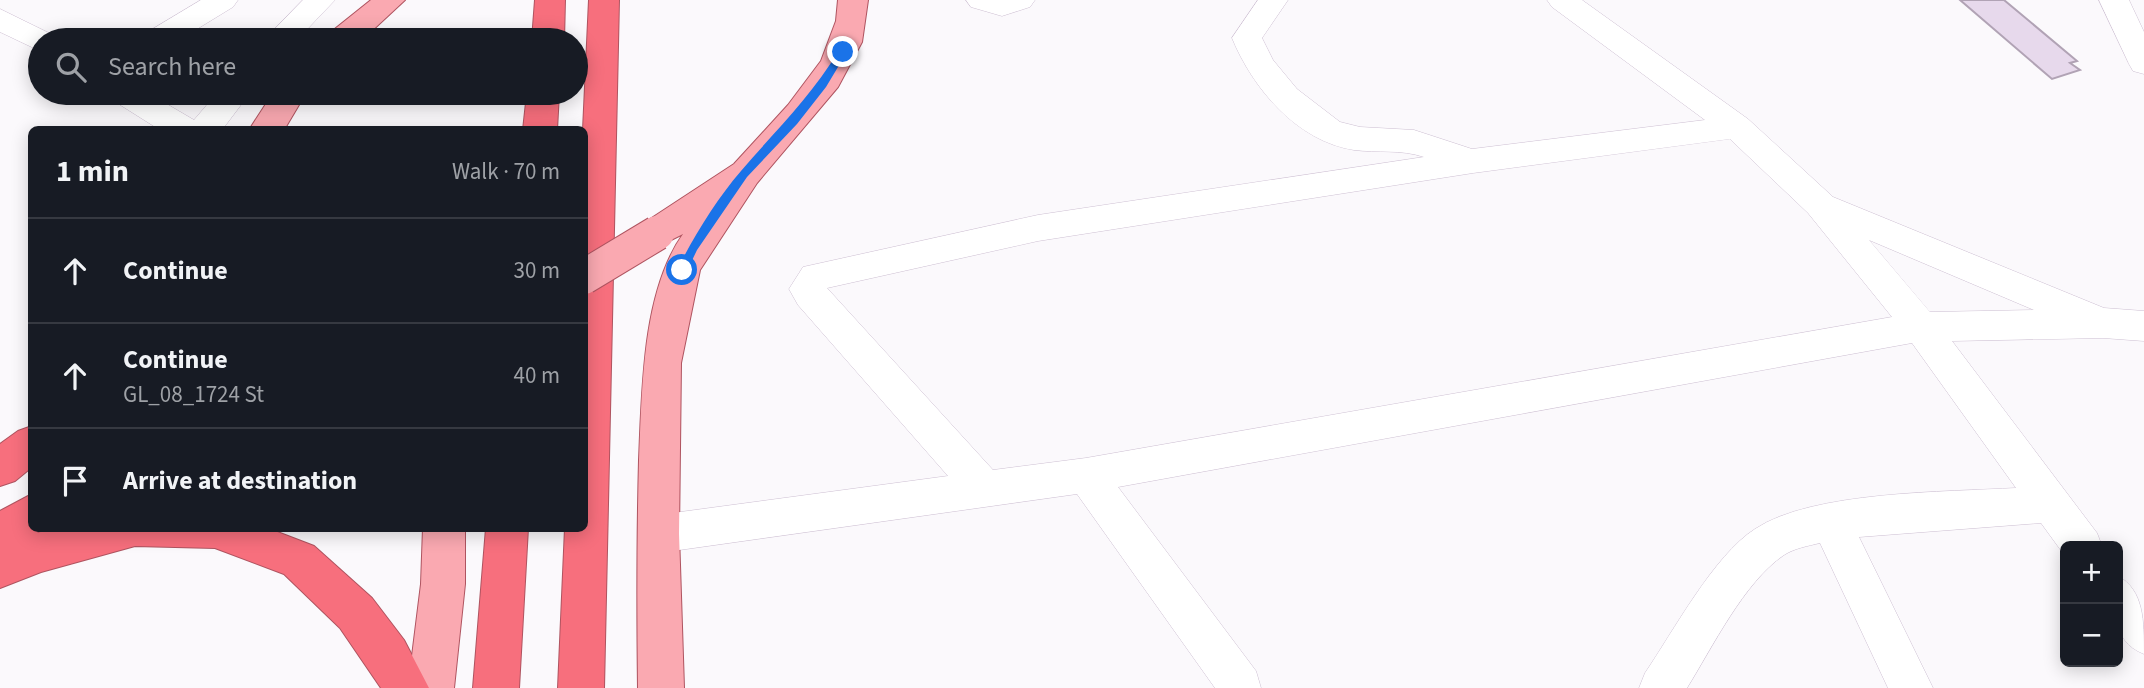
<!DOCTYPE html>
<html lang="en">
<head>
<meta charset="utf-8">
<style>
  body { margin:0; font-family:"Source Sans 3",sans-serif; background:#20242c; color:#f1f3f6 }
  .controls { position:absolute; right:21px; bottom:21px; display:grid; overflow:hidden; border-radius:10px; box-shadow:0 4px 18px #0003 }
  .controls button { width:63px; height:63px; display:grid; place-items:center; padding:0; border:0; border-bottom:2px solid #363941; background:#171b24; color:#f1f3f6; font:35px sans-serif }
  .stop { position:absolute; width:21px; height:21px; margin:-16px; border:5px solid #1a73e8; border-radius:50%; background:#fff }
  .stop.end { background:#1a73e8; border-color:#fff; box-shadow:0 2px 7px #0008 }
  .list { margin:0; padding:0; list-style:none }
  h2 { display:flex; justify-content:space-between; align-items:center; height:91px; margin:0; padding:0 28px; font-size:30px }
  h2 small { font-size:23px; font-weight:400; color:#9ea1a6 }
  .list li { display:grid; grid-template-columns:46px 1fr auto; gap:21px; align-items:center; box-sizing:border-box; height:105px; padding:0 28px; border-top:2px solid #363941 }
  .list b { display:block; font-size:26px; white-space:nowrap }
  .list p { margin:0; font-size:23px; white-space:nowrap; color:#9ea1a6 }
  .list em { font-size:23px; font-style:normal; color:#9ea1a6 }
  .icon { flex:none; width:38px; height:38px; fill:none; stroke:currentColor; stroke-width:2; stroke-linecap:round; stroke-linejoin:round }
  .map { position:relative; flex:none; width:2144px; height:688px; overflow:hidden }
  .search { position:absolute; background:#171b24; box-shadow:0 4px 18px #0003; left:28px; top:28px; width:560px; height:77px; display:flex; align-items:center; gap:18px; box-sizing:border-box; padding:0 24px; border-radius:38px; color:#9ea1a6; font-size:26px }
  .panel { position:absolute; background:#171b24; box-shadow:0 4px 18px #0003; left:28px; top:126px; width:560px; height:406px; border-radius:10px }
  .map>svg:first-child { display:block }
  .building { fill:#e7d9ec; stroke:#b1a3b5; stroke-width:2 }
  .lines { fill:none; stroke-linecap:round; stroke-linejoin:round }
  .minor-casing { stroke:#cdbfd2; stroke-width:1 }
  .major-casing { stroke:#af5460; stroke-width:2 }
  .highway-casing { stroke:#af5460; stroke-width:2 }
  .minor { fill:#fff; fill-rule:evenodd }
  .major { fill:#faa9b1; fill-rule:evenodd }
  .highway { fill:#f76f7d; fill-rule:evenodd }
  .major-bridge-casing { stroke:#af5460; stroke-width:36; stroke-linecap:butt }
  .major-bridge { stroke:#faa9b1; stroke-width:34 }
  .route { fill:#1a73e8 }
</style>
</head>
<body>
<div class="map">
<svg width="2144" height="688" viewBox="0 0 2144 688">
  <rect width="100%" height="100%" fill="#fbf9fc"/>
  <polygon class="building" points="1960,0 2004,0 2077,61 2070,63 2080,70 2052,79"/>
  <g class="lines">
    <g class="minor-casing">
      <g id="minor">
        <polygon points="201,0 238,0 233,7 179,40 142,40 146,33"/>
        <polygon points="303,0 335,0 297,40 264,40"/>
        <polygon points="966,0 1035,0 1030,7 1002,16 971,7"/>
        <path d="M 1258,0 L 1288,0 L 1262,38 L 1273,60 L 1297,89 L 1340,122 L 1360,127 L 1414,130 L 1472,149 L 1705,120 L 1552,7 L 1547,0 L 1582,0 L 1748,119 L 1833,197 L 2104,308 L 2144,311 L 2144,341 L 2103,338 L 1952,341 L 2097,533 L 2102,546 L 2065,546 L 2065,556 L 2041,523 L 1859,537 L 1933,688 L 1888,688 L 1820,543 C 1808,546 1795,548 1784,555 C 1744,582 1712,648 1687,688 L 1639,688 L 1645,673 C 1673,632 1714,555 1755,529 C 1812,491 1947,492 2016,488 L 1912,343 L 1118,487 L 1256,671 L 1261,688 L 1215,688 L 1077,494 L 658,553 L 644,547 L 638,534 L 644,521 L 658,515 L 948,476 L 798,305 L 789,289 L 803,267 L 1038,215 L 1424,157 C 1401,149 1377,153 1354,150 C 1297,141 1253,89 1232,38 ZM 1730,139 L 1808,213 L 1892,317 L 1086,458 L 993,470 L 827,288 L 1038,241 L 1473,173 ZM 1869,240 L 2034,310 L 1930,312 Z"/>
        <polygon points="2099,0 2129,0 2144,32 2144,74 2133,71 2129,64"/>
        <polygon points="0,9 51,34 55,40 40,40 40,51 0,32"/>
        <polygon points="109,93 148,93 194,120 217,93 250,93 222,130 160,130 114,101"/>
        <path d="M 2118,576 C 2144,590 2144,621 2144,654 C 2109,640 2117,608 2118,576 Z"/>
      </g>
    </g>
    <g class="major-casing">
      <g id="major">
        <polygon points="371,0 405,0 362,40 326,40 331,32"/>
        <path d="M 838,0 L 868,0 L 862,42 L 838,87 L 757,183 L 700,270 L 681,363 L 679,534 L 684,688 L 638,688 C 637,612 637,536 639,460 C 642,391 642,292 683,234 L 657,247 L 644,243 L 639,233 L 644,223 L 734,164 L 788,105 L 821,61 L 836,21 Z"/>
        <polygon points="273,93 306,93 284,130 249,130"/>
        <polygon points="423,528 465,528 465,584 454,688 408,688 421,584"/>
      </g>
    </g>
    <g class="highway-casing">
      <g id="highway">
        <polygon points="535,0 565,0 564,40 532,40"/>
        <polygon points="589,0 619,0 604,688 558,688 565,528 584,528 583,130"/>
        <polygon points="527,93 559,93 557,130 523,130"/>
        <polygon points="32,426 32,467 15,481 0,486 0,444 18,431"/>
        <polygon points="32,494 32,528 44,528 37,533 55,528 267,528 314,546 372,598 404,640 429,688 381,688 340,628 284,574 215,548 135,546 41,572 0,588 0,511"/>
        <polygon points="486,528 528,528 519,688 473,688"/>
      </g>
    </g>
    <use href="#minor" class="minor"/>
    <use href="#major" class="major"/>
    <use href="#highway" class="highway"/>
    <g class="major-bridge-casing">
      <polyline id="major-bridge" points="584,277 657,233"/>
    </g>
    <use href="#major-bridge" class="major-bridge"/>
  </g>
  <path class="route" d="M 839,50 L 847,52 L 826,87 L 797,124 L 747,177 L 697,250 L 686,273 L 678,273 L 677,270 C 694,236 716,200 741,171 C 776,130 811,97 839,50 Z"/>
</svg>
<div class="controls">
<button>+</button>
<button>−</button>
</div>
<div class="stop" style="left:682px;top:270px"></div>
<div class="stop end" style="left:843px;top:52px"></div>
<div class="search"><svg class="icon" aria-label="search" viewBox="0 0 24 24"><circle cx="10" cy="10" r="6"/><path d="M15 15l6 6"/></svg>Search here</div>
<section class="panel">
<h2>1 min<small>Walk · 70 m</small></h2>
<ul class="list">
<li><svg class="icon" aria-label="ahead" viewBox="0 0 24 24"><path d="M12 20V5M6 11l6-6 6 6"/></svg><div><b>Continue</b></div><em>30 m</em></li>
<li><svg class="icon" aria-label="ahead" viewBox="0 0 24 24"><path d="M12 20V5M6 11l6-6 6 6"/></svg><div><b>Continue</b><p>GL_08_1724 St</p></div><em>40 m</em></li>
<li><svg class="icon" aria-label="arrive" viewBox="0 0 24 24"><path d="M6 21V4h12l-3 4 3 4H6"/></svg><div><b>Arrive at destination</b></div></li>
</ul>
</section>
</div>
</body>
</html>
